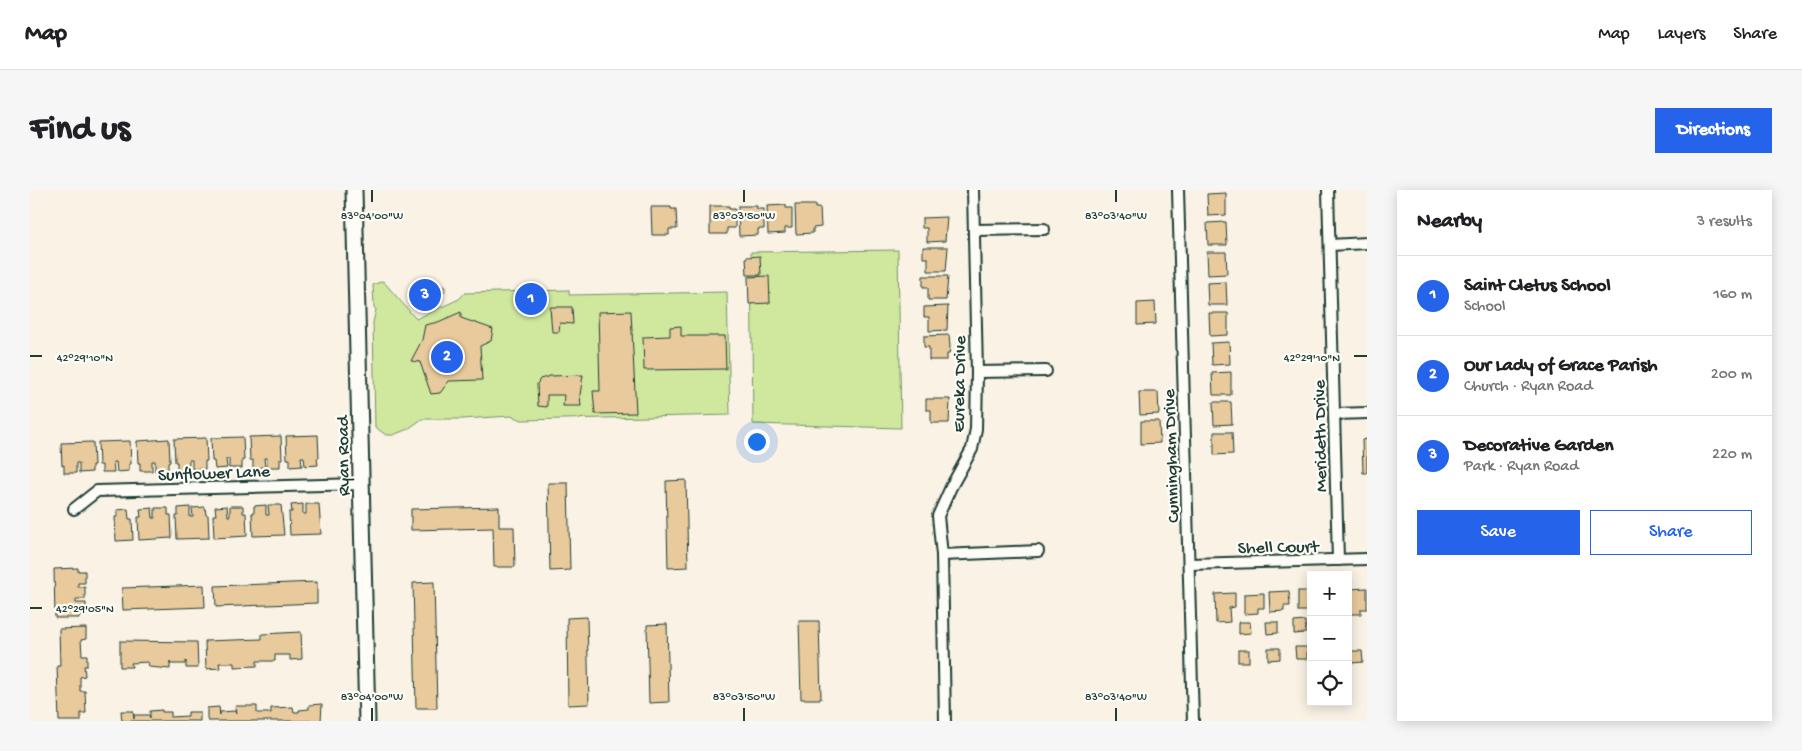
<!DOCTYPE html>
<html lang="en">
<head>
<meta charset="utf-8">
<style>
  body { margin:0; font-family:"Gochi Hand",sans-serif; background:#f6f6f6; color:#202124 }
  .controls { position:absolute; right:15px; bottom:15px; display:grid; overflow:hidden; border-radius:0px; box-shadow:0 2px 12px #0003 }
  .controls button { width:45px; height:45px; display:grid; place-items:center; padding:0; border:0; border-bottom:1px solid #e0e0e0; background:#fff; color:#202124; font:25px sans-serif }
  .you { position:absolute; left:726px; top:251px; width:18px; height:18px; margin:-12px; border:4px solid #fff; border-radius:50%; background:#1a73e8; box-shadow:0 0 0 8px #1a73e833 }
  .badge { display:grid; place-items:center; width:32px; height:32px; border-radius:50%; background:#2563eb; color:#fff; font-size:16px; font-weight:700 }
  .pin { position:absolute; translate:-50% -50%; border:2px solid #fff; box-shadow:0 1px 5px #0006 }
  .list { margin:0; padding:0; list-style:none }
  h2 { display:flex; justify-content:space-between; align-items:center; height:65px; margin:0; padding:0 20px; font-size:21px }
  h2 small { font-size:16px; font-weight:400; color:#757577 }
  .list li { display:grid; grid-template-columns:32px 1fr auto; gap:15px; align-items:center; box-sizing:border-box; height:80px; padding:0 20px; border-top:1px solid #e0e0e0 }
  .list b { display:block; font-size:19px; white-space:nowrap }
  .list p { margin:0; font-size:16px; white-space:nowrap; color:#757577 }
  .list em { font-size:16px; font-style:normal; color:#757577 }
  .actions { display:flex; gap:10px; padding:15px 20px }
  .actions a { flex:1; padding:11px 0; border:1px solid #2563eb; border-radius:0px; text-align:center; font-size:18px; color:#2563eb }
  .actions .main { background:#2563eb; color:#fff }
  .icon { flex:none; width:28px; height:28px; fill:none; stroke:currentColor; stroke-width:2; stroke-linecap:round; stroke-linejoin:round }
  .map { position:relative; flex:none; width:1337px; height:531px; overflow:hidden; border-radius:0px }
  header { display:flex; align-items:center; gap:30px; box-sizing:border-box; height:70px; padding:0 25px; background:#fff; border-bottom:1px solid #e0e0e0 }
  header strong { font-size:24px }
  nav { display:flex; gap:28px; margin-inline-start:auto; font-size:18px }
  .intro { display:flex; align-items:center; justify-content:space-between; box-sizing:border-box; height:120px; padding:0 30px }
  h1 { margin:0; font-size:35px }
  .button { padding:12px 22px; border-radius:0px; background:#2563eb; color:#fff; font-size:18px; font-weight:700 }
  main { display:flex; gap:30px; padding:0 30px }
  aside { flex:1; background:#fff; border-radius:0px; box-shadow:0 2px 12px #0003 }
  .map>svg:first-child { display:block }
  .green { fill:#cfe89e; stroke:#779269 }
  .building { fill:#e9ca9c; stroke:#1f3d34 }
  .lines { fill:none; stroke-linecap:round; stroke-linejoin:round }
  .minor-casing { stroke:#1f3d34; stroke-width:14 }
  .secondary-casing { stroke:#1f3d34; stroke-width:19 }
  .minor { stroke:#fdfcf7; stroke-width:10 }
  .secondary { stroke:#fdfcf7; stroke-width:15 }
  .ticks { fill:none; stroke:#1f3d34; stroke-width:2 }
  .labels { text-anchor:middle; stroke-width:4.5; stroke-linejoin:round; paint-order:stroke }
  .street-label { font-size:18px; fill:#1f3d34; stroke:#fdfcf7 }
  .ticks-label { font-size:12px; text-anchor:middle; fill:#1f3d34; stroke:#fdfcf7; stroke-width:4.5; stroke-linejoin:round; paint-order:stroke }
</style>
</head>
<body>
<header>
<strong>Map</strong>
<nav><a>Map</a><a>Layers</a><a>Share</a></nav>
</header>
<div class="intro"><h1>Find us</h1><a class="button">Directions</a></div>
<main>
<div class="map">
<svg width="1337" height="531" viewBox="0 0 1337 531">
  <rect width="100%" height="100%" fill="#f9f2e5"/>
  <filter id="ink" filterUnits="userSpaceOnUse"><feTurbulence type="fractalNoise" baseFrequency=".02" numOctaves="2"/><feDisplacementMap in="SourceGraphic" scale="10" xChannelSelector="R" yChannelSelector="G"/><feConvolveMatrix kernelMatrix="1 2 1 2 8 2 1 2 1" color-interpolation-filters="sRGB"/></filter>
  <g filter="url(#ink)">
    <g class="green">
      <polygon points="868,60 871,238 723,234 721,62"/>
      <polygon points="353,91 386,129 429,109 435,103 539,100 539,105 697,102 700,225 492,230 481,226 432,229 392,229 378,239 363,245 356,245 345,237 343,132 346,120 344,117 343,95"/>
      <polygon points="397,96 413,96 415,97 415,101 411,105 393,113 384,111 378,102 383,97"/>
    </g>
    <g class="building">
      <polygon points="1196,3 1196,25 1178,26 1177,4"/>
      <polygon points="756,15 756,18 762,18 762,38 755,38 755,43 738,44 737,16"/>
      <polygon points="765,15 785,15 785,18 790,18 791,37 783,38 783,43 766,44"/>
      <polygon points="680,16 699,16 699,19 705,19 705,38 697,38 697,44 680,44"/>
      <polygon points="708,16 727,16 727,19 734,19 734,39 728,39 728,45 709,46"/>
      <polygon points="621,17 641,17 641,19 646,19 647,39 639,39 639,45 622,45"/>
      <polygon points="917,27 915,51 897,52 897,38 892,38 892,28"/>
      <polygon points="1196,32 1197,55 1178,55 1177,33"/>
      <polygon points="893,57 918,57 916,81 898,81 898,68 893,68"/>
      <polygon points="1177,62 1196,62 1197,84 1178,85"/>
      <polygon points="730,66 731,85 717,85 716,67"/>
      <polygon points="739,86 740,113 719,114 718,87"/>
      <polygon points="893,86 918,86 916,110 898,110 898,97 893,97"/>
      <polygon points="1196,92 1197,115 1178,115 1177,93"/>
      <polygon points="1125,112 1126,134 1107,135 1107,113"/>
      <polygon points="918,116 917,140 899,141 899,127 894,127 894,117"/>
      <polygon points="520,117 542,117 543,134 530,133 529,142 522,142"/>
      <polygon points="601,121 606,223 565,224 563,201 570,201 568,122"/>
      <polygon points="431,122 431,128 463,139 461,151 450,156 452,190 419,191 410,203 401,204 390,172 381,171 392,150 395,135 408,132"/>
      <polygon points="1179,123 1198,123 1198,145 1180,146"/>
      <polygon points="651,136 651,146 695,146 696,179 614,180 613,147 640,146 640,137"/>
      <polygon points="919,145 920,157 919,164 917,164 917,170 899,170 899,157 894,157 894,146"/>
      <polygon points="1199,152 1200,174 1182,175 1181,153"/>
      <polygon points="1201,182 1201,205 1183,205 1182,183"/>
      <polygon points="553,185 550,205 551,216 533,216 534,205 517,205 517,217 508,216 507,194 510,189 520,186"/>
      <polygon points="1109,202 1128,202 1129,224 1110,225"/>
      <polygon points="896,209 920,209 919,233 901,233 901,220 896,220"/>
      <polygon points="1183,212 1201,212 1202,234 1184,235"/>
      <polygon points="1111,231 1129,231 1130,253 1111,254"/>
      <polygon points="1184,242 1202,242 1203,264 1184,265"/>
      <polygon points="288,245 289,268 287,268 288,275 275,276 274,267 271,267 272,276 260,277 260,269 257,269 256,246"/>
      <polygon points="251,246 252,269 250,269 250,277 237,277 237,268 234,268 235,277 223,278 223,270 220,270 219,247"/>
      <polygon points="213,247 214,270 212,270 212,278 199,278 199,269 196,269 197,278 185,279 184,271 182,271 181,248"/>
      <polygon points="176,248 177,271 175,271 175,279 162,279 162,270 159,270 159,279 147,280 147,272 145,272 144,249"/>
      <polygon points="139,249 140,272 138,273 138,280 125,281 125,271 122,271 122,281 110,281 110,273 108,273 107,251"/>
      <polygon points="1337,249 1337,283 1333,283 1332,250"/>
      <polygon points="100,251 101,274 99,274 99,281 87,282 86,272 83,272 84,282 72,282 72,275 69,275 68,252"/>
      <polygon points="63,252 64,275 62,275 62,282 49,283 49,273 46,273 46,283 34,283 34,275 32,276 31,253"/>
      <polygon points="656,290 658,377 638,378 636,291"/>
      <polygon points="518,293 538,293 540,380 520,381"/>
      <polygon points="273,314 273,324 276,324 276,314 289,314 291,344 260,345 259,322 262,322 261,315"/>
      <polygon points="236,315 236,325 239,325 238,315 251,315 254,345 223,346 222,323 224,323 224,316"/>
      <polygon points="197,316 198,326 200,326 200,316 213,316 213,323 216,323 217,346 184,348 183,325 186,325 185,317"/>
      <polygon points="160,317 160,327 163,327 162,318 175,317 176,325 178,325 179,348 147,349 146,326 148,326 148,318"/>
      <polygon points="469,317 469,337 484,337 485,377 464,377 463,338 381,340 381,319"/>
      <polygon points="122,318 123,328 125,328 125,318 138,318 138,325 141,325 142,348 109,350 108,327 111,327 110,319"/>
      <polygon points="98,319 99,329 102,329 103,350 86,351 85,327 87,327 87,320"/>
      <polygon points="48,378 48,381 55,381 55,393 48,393 48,397 55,397 55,409 46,409 46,413 56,413 56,425 49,425 49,428 25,428 24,379"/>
      <polygon points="287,392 287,413 186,417 185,396"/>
      <polygon points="404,392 407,518 386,518 383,393"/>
      <polygon points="174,395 175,417 93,420 92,398"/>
      <polygon points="1337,398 1337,419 1331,419 1331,424 1320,424 1319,399"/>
      <polygon points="1259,401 1260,416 1254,416 1254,421 1240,422 1239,402"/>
      <rect x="1268" y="401" width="13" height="20"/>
      <polygon points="1205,403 1205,417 1199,418 1200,432 1186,433 1185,404"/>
      <polygon points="1234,403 1234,418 1228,418 1228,423 1214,424 1214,404"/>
      <polygon points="557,427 559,514 538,515 537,428"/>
      <polygon points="769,431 789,431 791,509 771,509"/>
      <polygon points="1275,431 1276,443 1264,444 1264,432"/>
      <polygon points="1209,432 1220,432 1221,443 1209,444"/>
      <polygon points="1236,432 1248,432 1248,443 1237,444"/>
      <polygon points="637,434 639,512 619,513 617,435"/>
      <polygon points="56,438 56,449 51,450 52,465 57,465 57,476 54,476 55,486 50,487 50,501 55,501 56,523 51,523 51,531 29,531 27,476 30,476 29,439"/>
      <polygon points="271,442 272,469 260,470 260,465 245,465 245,471 227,471 227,476 204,477 204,473 189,473 190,478 176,479 175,451 232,449 232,444"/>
      <polygon points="90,451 167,452 168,478 156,478 156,471 155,474 140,474 140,471 140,479 119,477 118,472 101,473 102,477 90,477"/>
      <polygon points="1265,457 1277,457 1277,469 1266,469"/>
      <polygon points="1238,458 1250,458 1250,469 1238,470"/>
      <rect x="1208" y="460" width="11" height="12"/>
      <polygon points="1321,461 1332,461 1333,472 1321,473"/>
      <polygon points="292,514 291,531 178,531 177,529 177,518 189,517 190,525 190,522 205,521 206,524 205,516 227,516 227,523 241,523 241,518 263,517 264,522 269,522 269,520 279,519 279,515"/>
      <polygon points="132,520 132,522 141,522 141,527 158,526 158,522 170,522 170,531 92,531 91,521 103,521 104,529 104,525 119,525 120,528 120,521"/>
    </g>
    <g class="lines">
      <g class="minor-casing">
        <g id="minor">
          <polyline points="1148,0 1163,531"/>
          <polyline points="1298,0 1308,370"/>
          <polyline points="944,40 1014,39"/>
          <polyline points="1300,55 1337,53"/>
          <polyline points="947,182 1016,181"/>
          <polyline points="1305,224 1337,223"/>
          <polyline points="44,319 67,301 331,294"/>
          <polyline points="912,365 1008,361"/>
          <polyline points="1160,374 1337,369"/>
          <polyline points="915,531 912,365 908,326 921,297 942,259 946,239 947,182 943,0"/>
        </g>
      </g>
      <g class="secondary-casing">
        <polyline id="secondary" points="324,0 337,531"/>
      </g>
      <use href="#minor" class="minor"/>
      <use href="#secondary" class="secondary"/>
    </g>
  </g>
  <path class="ticks" d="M 342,0 L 342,12M 714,0 L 714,12M 1086,0 L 1086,12M 0,166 L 12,166M 1324,166 L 1337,166M 0,418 L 12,418M 342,518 L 342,531M 714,518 L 714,531M 1086,518 L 1086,531"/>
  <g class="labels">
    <g class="street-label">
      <text transform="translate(928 194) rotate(-89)" y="6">Eureka Drive</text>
      <text transform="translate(1289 246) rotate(-91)" y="6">Merideth Drive</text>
      <text transform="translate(312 266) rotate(-91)" y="6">Ryan Road</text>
      <text transform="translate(1140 266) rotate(-92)" y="6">Cunningham Drive</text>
      <text transform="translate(184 282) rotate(-2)" y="6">Sunflower Lane</text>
      <text transform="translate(1248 356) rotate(-1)" y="6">Shell Court</text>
    </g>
  </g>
  <g class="ticks-label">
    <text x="342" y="29">83°04'00"W</text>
    <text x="714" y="29">83°03'50"W</text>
    <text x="1086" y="29">83°03'40"W</text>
    <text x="55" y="171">42°29'10"N</text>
    <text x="1282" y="171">42°29'10"N</text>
    <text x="55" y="422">42°29'05"N</text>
    <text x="342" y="510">83°04'00"W</text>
    <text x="714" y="510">83°03'50"W</text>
    <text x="1086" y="510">83°03'40"W</text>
  </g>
</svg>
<div class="controls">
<button>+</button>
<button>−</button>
<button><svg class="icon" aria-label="locate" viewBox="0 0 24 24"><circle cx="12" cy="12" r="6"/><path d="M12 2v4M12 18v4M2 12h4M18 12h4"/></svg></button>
</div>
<div class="you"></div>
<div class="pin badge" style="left:501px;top:109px">1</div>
<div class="pin badge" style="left:417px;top:167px">2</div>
<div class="pin badge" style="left:395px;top:105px">3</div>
</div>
<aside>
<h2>Nearby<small>3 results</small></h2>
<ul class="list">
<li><span class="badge">1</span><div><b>Saint Cletus School</b><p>School</p></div><em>160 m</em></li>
<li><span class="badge">2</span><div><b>Our Lady of Grace Parish</b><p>Church · Ryan Road</p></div><em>200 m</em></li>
<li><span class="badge">3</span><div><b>Decorative Garden</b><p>Park · Ryan Road</p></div><em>220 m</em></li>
</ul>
<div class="actions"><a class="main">Save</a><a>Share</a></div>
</aside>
</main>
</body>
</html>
